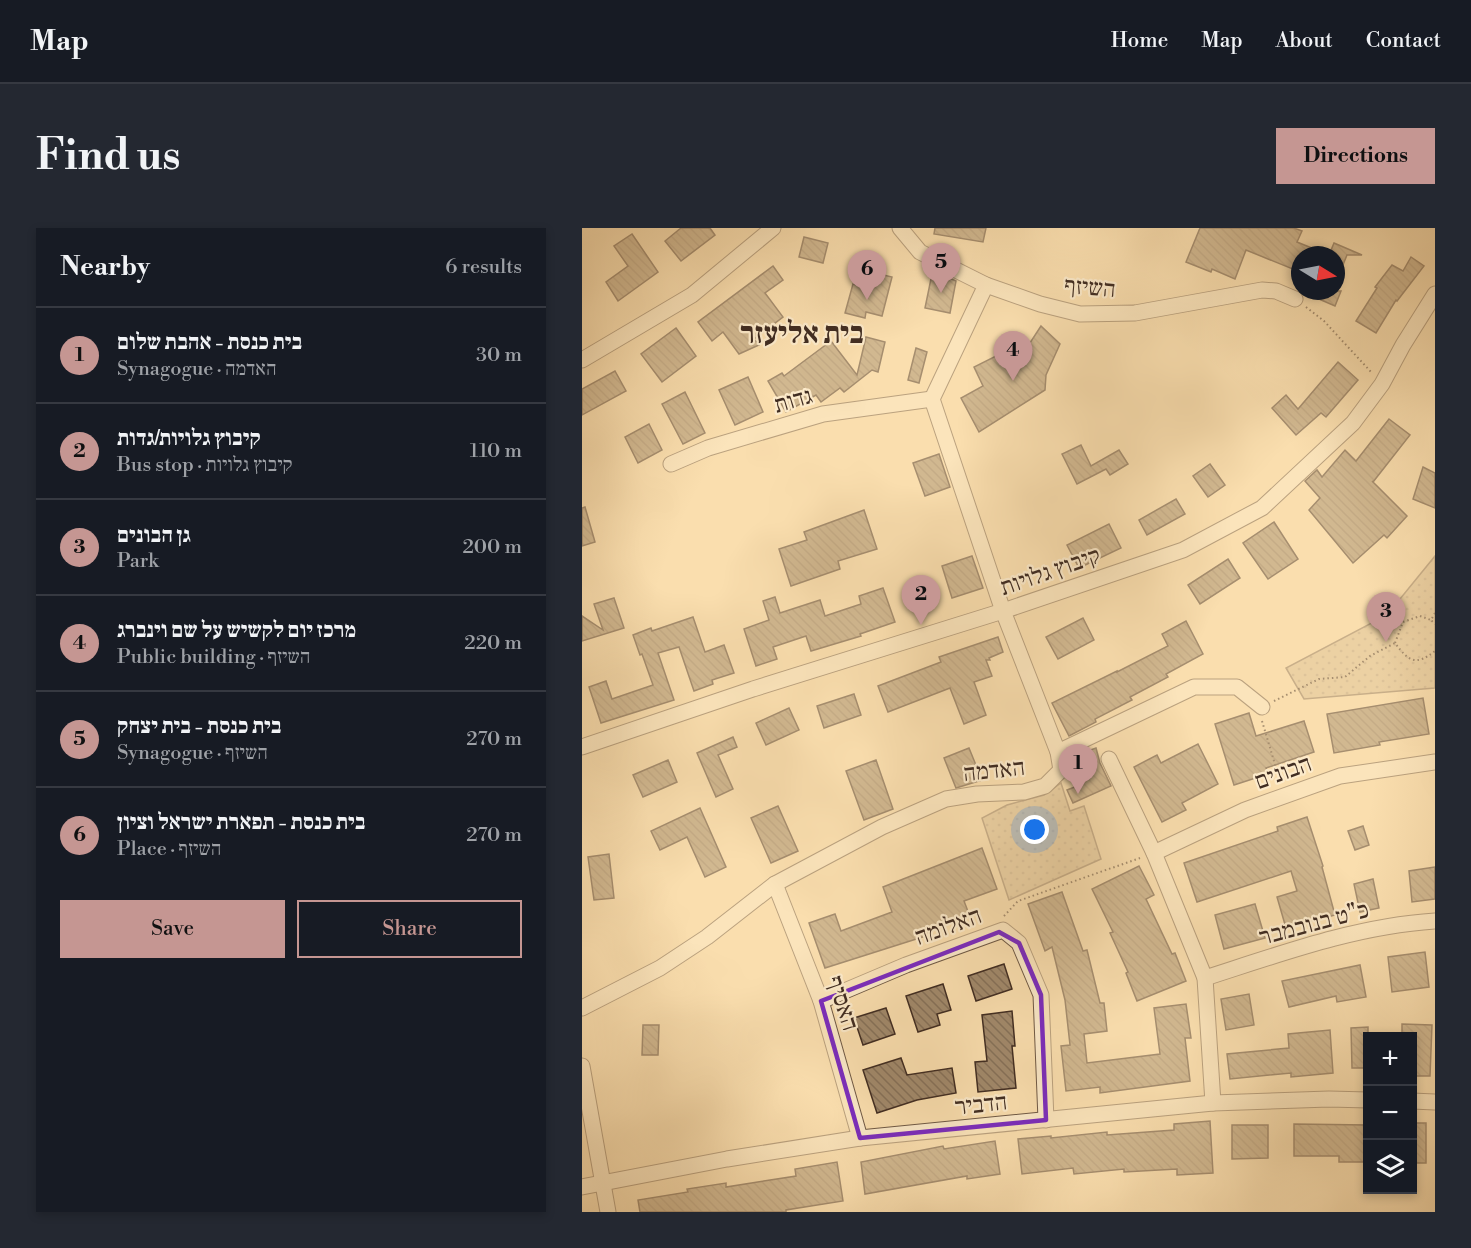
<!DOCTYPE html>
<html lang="en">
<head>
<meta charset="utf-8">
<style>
  body { margin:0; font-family:"Libre Bodoni","Frank Ruhl Libre",serif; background:#242831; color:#f1f3f6 }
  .controls { position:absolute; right:18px; bottom:18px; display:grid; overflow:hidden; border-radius:0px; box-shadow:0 3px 9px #0003 }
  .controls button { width:54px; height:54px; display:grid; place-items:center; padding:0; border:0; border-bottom:2px solid #363941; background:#171b24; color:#f1f3f6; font:30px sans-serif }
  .compass { position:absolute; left:709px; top:18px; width:54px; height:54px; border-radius:50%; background:#171b24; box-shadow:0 3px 9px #0003; rotate:100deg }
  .you { position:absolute; left:453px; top:602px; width:21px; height:21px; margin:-15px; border:4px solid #fff; border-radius:50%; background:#1a73e8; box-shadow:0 0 0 9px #1a73e833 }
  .badge { display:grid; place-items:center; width:39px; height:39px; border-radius:50%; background:#c59692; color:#111; font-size:20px; font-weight:700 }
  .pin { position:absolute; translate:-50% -50px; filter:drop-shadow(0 2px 3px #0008) }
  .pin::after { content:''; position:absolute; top:32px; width:21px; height:18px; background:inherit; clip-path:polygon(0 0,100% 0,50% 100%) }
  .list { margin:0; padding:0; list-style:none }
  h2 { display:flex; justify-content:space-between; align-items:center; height:78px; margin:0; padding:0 24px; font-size:26px }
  h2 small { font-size:20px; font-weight:400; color:#9ea1a6 }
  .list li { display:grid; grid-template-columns:39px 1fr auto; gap:18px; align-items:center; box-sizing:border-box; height:96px; padding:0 24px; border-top:2px solid #363941 }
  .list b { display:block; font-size:22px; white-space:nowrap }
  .list p { margin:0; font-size:20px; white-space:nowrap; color:#9ea1a6 }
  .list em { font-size:20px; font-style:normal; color:#9ea1a6 }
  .actions { display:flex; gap:12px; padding:18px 24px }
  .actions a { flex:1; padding:14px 0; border:2px solid #c59692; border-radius:0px; text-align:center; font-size:21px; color:#c59692 }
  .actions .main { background:#c59692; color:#111 }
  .icon { flex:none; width:33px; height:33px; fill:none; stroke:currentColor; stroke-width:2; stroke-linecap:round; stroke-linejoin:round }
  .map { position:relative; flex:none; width:853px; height:984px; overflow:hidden; border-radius:0px }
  header { display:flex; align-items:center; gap:36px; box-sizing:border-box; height:84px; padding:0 30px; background:#171b24; border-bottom:2px solid #363941 }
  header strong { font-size:28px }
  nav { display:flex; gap:33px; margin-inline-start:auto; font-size:21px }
  .intro { display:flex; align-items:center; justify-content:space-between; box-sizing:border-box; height:144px; padding:0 36px }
  h1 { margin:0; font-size:42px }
  .button { padding:15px 27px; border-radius:0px; background:#c59692; color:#111; font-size:21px; font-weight:700 }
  main { display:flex; gap:36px; padding:0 36px }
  aside { flex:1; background:#171b24; border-radius:0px; box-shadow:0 3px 9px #0003 }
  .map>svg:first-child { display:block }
  .grass { fill:url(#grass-dots); stroke:#8e765c; stroke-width:1.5 }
  .building { fill:url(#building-back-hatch); stroke:#412d22; stroke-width:1.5 }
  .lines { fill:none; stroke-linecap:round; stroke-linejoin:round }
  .minor-casing { stroke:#6f5945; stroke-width:17 }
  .path { stroke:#412d22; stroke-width:2; stroke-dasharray:1.5 3; stroke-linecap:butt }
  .minor { stroke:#fceaca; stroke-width:15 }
  .marked { fill:none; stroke:#7b2cbf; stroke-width:4.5; stroke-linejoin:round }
  .labels { text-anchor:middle; stroke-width:4.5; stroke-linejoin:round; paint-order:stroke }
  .street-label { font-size:24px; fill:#412d22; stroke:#fceaca }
  .district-label { font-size:30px; font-weight:bold; fill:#412d22; stroke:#fceaca }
</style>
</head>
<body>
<header>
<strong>Map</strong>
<nav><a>Home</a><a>Map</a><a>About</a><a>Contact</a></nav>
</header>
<div class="intro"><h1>Find us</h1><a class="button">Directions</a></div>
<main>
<aside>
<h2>Nearby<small>6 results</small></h2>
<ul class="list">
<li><span class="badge">1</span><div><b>בית כנסת - אהבת שלום</b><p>Synagogue · האדמה</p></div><em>30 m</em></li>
<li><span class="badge">2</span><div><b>קיבוץ גלויות/גדות</b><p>Bus stop · קיבוץ גלויות</p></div><em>110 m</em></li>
<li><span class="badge">3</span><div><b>גן הבונים</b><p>Park</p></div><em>200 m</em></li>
<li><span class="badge">4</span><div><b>מרכז יום לקשיש על שם וינברג</b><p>Public building · השיזף</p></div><em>220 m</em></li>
<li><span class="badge">5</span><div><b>בית כנסת - בית יצחק</b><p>Synagogue · השיזף</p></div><em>270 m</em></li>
<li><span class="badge">6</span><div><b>בית כנסת - תפארת ישראל וציון</b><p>Place · השיזף</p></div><em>270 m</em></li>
</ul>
<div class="actions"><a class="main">Save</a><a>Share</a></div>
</aside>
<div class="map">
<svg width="853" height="984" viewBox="0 0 853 984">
  <defs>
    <pattern id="grass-dots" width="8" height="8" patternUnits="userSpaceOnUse" patternTransform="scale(1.5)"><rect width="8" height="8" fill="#dbc096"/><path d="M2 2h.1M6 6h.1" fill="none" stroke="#bda581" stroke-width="1.8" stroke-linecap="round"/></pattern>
    <pattern id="building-back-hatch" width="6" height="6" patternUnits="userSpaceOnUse" patternTransform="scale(1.5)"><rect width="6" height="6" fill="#a1896b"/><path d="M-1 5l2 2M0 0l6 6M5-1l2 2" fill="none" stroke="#857058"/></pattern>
  </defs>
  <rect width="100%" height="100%" fill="#fadeae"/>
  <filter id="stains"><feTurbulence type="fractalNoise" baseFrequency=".00333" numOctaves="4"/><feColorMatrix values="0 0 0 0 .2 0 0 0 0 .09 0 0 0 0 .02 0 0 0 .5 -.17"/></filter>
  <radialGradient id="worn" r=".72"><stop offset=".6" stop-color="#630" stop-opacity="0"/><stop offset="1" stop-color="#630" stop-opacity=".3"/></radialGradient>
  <g class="grass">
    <polygon points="853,328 853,460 722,471 704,440 805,387"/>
    <polygon points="479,555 488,583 502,578 519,631 427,672 400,590 425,577 462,567"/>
  </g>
  <g class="building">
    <polygon points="99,0 128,0 133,7 99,33 83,13"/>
    <polygon points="353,0 404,0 401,14 352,6"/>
    <polygon points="618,0 712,0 720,3 715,14 747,27 718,27 718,44 664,22 653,51 630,41 629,44 604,34"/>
    <polygon points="50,6 76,44 36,73 24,54 46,38 32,18"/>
    <polygon points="222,9 246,15 241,35 217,29"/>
    <polygon points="752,15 780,27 765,27 754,54 754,27 747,27"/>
    <polygon points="829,29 842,38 815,73 814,72 794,105 774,93 795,60 793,59 810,37 821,43"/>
    <polygon points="191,38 201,52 183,65 201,89 172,111 177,117 157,126 141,104 130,113 116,94"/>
    <polygon points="289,44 310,49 300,88 284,84 283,90 263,85 271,56 286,60"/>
    <polygon points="350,46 365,49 374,53 368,85 343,80"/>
    <polygon points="740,63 759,63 753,78 737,71"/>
    <polygon points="459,98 478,116 464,147 463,162 397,204 379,170 401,158 392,139 420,125 429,144"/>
    <polygon points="94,100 114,128 80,154 59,126"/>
    <polygon points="284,109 303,114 296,144 290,142 262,164 258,160 239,174 234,167 204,184 186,153 200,145 202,148 249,113 275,147"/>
    <polygon points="334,120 345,124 337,155 326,152"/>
    <polygon points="756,134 776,152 744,189 739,185 714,207 690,180 704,167 716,181"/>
    <polygon points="33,143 44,163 0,187 0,161"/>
    <polygon points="166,149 181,184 153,197 137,162"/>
    <polygon points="103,164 123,205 101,216 80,176"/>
    <polygon points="807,191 828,207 791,254 790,253 825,288 805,310 802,307 771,335 727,282 738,270 723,253 735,242 740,249 763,222 774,233"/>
    <polygon points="67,196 80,222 56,235 43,209"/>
    <polygon points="499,217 509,238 537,222 546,236 528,247 524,241 495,256 480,226"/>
    <polygon points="357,226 368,259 343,268 331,235"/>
    <polygon points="628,236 643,257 626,269 611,248"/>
    <polygon points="841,239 853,245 853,280 831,271"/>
    <polygon points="594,271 603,286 565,307 557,292"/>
    <polygon points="3,279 13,314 0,318 0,280"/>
    <polygon points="282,282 295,321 256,333 258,341 209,358 197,321 225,312 222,304"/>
    <polygon points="692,294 716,331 686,351 661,315"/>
    <polygon points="527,296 539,320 497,340 485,317"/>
    <polygon points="390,328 401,360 370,370 360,338"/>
    <polygon points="646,331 658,350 618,376 606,357"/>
    <polygon points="301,360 313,394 278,406 279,408 229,423 224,408 191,419 195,431 174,438 162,401 187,392 181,373 193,369 198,385 238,372 243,388 279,376 277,368"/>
    <polygon points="32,370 42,400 0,413 0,388 21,402 12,376"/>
    <polygon points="111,389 123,424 142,417 152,445 130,452 131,456 112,463 97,419 76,425 92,472 19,495 7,459 24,453 30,471 71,457 60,426 58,427 51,407 69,400 70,403"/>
    <polygon points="501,390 512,412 476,431 464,409"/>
    <polygon points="604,393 621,426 584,446 586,449 548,469 550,472 513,491 514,494 487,508 470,475 535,443 535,444 586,418 580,406"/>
    <polygon points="416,409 421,424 407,430 408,432 404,432 410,448 392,454 404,487 382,496 368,460 306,484 296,458 359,434 357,429"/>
    <polygon points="272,466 279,487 242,500 235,478"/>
    <polygon points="841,470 847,506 797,514 798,517 752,525 745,486"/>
    <polygon points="207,480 217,502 184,517 174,495"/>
    <polygon points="667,485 674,508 722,493 732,524 684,540 686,546 652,557 633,496"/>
    <polygon points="151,509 155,519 136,527 151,561 134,569 115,525"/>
    <polygon points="616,516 636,556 600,575 604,582 580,594 552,539 575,527 579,535"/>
    <polygon points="387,520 400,552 374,560 362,530"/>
    <polygon points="514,520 518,535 529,558 491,575 485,562 498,557 487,530"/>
    <polygon points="86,532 95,554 61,569 51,547"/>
    <polygon points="294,532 311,581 282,592 264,543"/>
    <polygon points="196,578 216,623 189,635 169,590"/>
    <polygon points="118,580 144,639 123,649 105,609 78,622 69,603"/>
    <polygon points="725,589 741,638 740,639 753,687 704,700 695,669 715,663 709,643 615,674 602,635 696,603 695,599"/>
    <polygon points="781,598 787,617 773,622 766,603"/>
    <polygon points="400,620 415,661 382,673 387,686 345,701 347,707 243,740 227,695 253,686 259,703 310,684 301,659"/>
    <polygon points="27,626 32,670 12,672 6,629"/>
    <polygon points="557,638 572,667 564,671 590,726 593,725 604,753 555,773 544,745 546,744 528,705 531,704 510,661"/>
    <polygon points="853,639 853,671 830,674 827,643"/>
    <polygon points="791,651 797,680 778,684 772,656"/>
    <polygon points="480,664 501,723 505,722 518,775 522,775 525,803 502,806 505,835 578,826 572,780 604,776 609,810 603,810 608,853 518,865 518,859 484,863 479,818 488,817 483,772 470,719 463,723 446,676"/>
    <polygon points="673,676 683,710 642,721 633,687"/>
    <polygon points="843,724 847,759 810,764 806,729"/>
    <polygon points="422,736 430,761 394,773 386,748"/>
    <polygon points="778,737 784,769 755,774 754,768 707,779 700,753"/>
    <polygon points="361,756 369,782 355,786 358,797 336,804 324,768"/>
    <polygon points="667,766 672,797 644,802 639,771"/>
    <polygon points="304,780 313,806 281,817 272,790"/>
    <polygon points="430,783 433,818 430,818 434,860 396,864 393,834 405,833 400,787"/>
    <polygon points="820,796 850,797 848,848 831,848 831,808 820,808"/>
    <polygon points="61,797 77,797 76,827 60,827"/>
    <polygon points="786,799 786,840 770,840 769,800"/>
    <polygon points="748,802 751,845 709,849 709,845 648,851 645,826 707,820 706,806"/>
    <polygon points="319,830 325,847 370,840 374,865 335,872 295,885 281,842"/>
    <polygon points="628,893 631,945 595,947 595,941 542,944 542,941 492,946 491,940 440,946 436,911 469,908 469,910 525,904 525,907 592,902 592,896"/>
    <rect x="831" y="895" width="13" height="40"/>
    <polygon points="712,896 786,897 786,934 757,934 757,928 712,928"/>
    <polygon points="650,897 686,897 686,930 650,931"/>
    <polygon points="413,913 418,946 385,951 385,948 283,966 279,934 361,918 362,921"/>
    <polygon points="255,934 261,973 204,982 204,984 58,984 56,972 106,964 105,961 144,955 144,959 214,948 213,941"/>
  </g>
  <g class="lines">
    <g class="minor-casing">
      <g id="minor">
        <polyline points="318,0 338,24 404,57 458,76 498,86 553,85 680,62 694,63 713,71"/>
        <polyline points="0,132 110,67 191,0"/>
        <polyline points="89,236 126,220 241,186 350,171"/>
        <polyline points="0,519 171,461 421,383 601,322 680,280 771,195 800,156 821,117 853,66"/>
        <polyline points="476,524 612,459 655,459 680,479"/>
        <polyline points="527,531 572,625 623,750 631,875"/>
        <polyline points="572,625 663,582 758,548 853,534"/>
        <polyline points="193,656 239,773 278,910"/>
        <path d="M 623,750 C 698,726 774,698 853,693"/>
        <polyline points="239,773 324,737 421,702 437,715 459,767 464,892"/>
        <polyline points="0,780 78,740 125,709 193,656 300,599 364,571 395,566 442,564 463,558 479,542 476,524 421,383 350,171 404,57"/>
        <polyline points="0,838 26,984"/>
        <polyline points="830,873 853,874"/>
        <polyline points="0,959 145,931 278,910 631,875 747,871 786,872"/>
      </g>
    </g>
    <g class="path">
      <polyline points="724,79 742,93 790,145"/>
      <polyline points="853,385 849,392 853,396"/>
      <polyline points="813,415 821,394 838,388 849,392"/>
      <path d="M 692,473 L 737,451 L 763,449 L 788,428 L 813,415 C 827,434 834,438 853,423"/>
      <polyline points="680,493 698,553"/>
      <polyline points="422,688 436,673 558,630"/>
    </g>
    <use href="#minor" class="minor"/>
  </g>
  <path d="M0 0H853V984H0ZM 417,704 L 437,715 L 459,767 L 464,892 L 278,910 L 239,773 Z" fill="#fadeae" fill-opacity=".55" fill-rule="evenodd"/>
  <path class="marked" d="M 417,704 L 437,715 L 459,767 L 464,892 L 278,910 L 239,773 Z"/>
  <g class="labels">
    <g class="street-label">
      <text transform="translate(508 59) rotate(5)" y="8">השיזף</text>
      <text transform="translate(211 172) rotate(-16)" y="8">גדות</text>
      <text transform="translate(468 343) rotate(-19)" y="8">קיבוץ גלויות</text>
      <text transform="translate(412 542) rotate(-6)" y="8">האדמה</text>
      <text transform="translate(701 544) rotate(-20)" y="8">הבונים</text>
      <text transform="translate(732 695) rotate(-15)" y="8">כ"ט בנובמבר</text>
      <text transform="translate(366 698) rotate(-20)" y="8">האלומה</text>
      <text transform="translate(261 775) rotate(72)" y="8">האסיף</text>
      <text transform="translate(399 876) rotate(-6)" y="8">הדביר</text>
    </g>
    <g class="district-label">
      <text x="220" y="115">בית אליעזר</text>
    </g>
  </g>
  <rect width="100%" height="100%" filter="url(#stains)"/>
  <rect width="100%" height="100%" fill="url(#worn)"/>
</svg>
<div class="controls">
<button>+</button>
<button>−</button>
<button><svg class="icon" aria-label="layers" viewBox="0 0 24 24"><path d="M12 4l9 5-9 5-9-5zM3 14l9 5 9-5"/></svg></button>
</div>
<svg class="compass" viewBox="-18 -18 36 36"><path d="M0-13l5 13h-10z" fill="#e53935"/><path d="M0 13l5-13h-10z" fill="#9ea1a6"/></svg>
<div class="you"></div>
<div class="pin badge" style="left:496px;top:566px">1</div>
<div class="pin badge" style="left:339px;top:397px">2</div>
<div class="pin badge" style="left:804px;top:414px">3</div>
<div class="pin badge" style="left:431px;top:153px">4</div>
<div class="pin badge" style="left:359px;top:65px">5</div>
<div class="pin badge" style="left:285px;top:72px">6</div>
</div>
</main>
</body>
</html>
